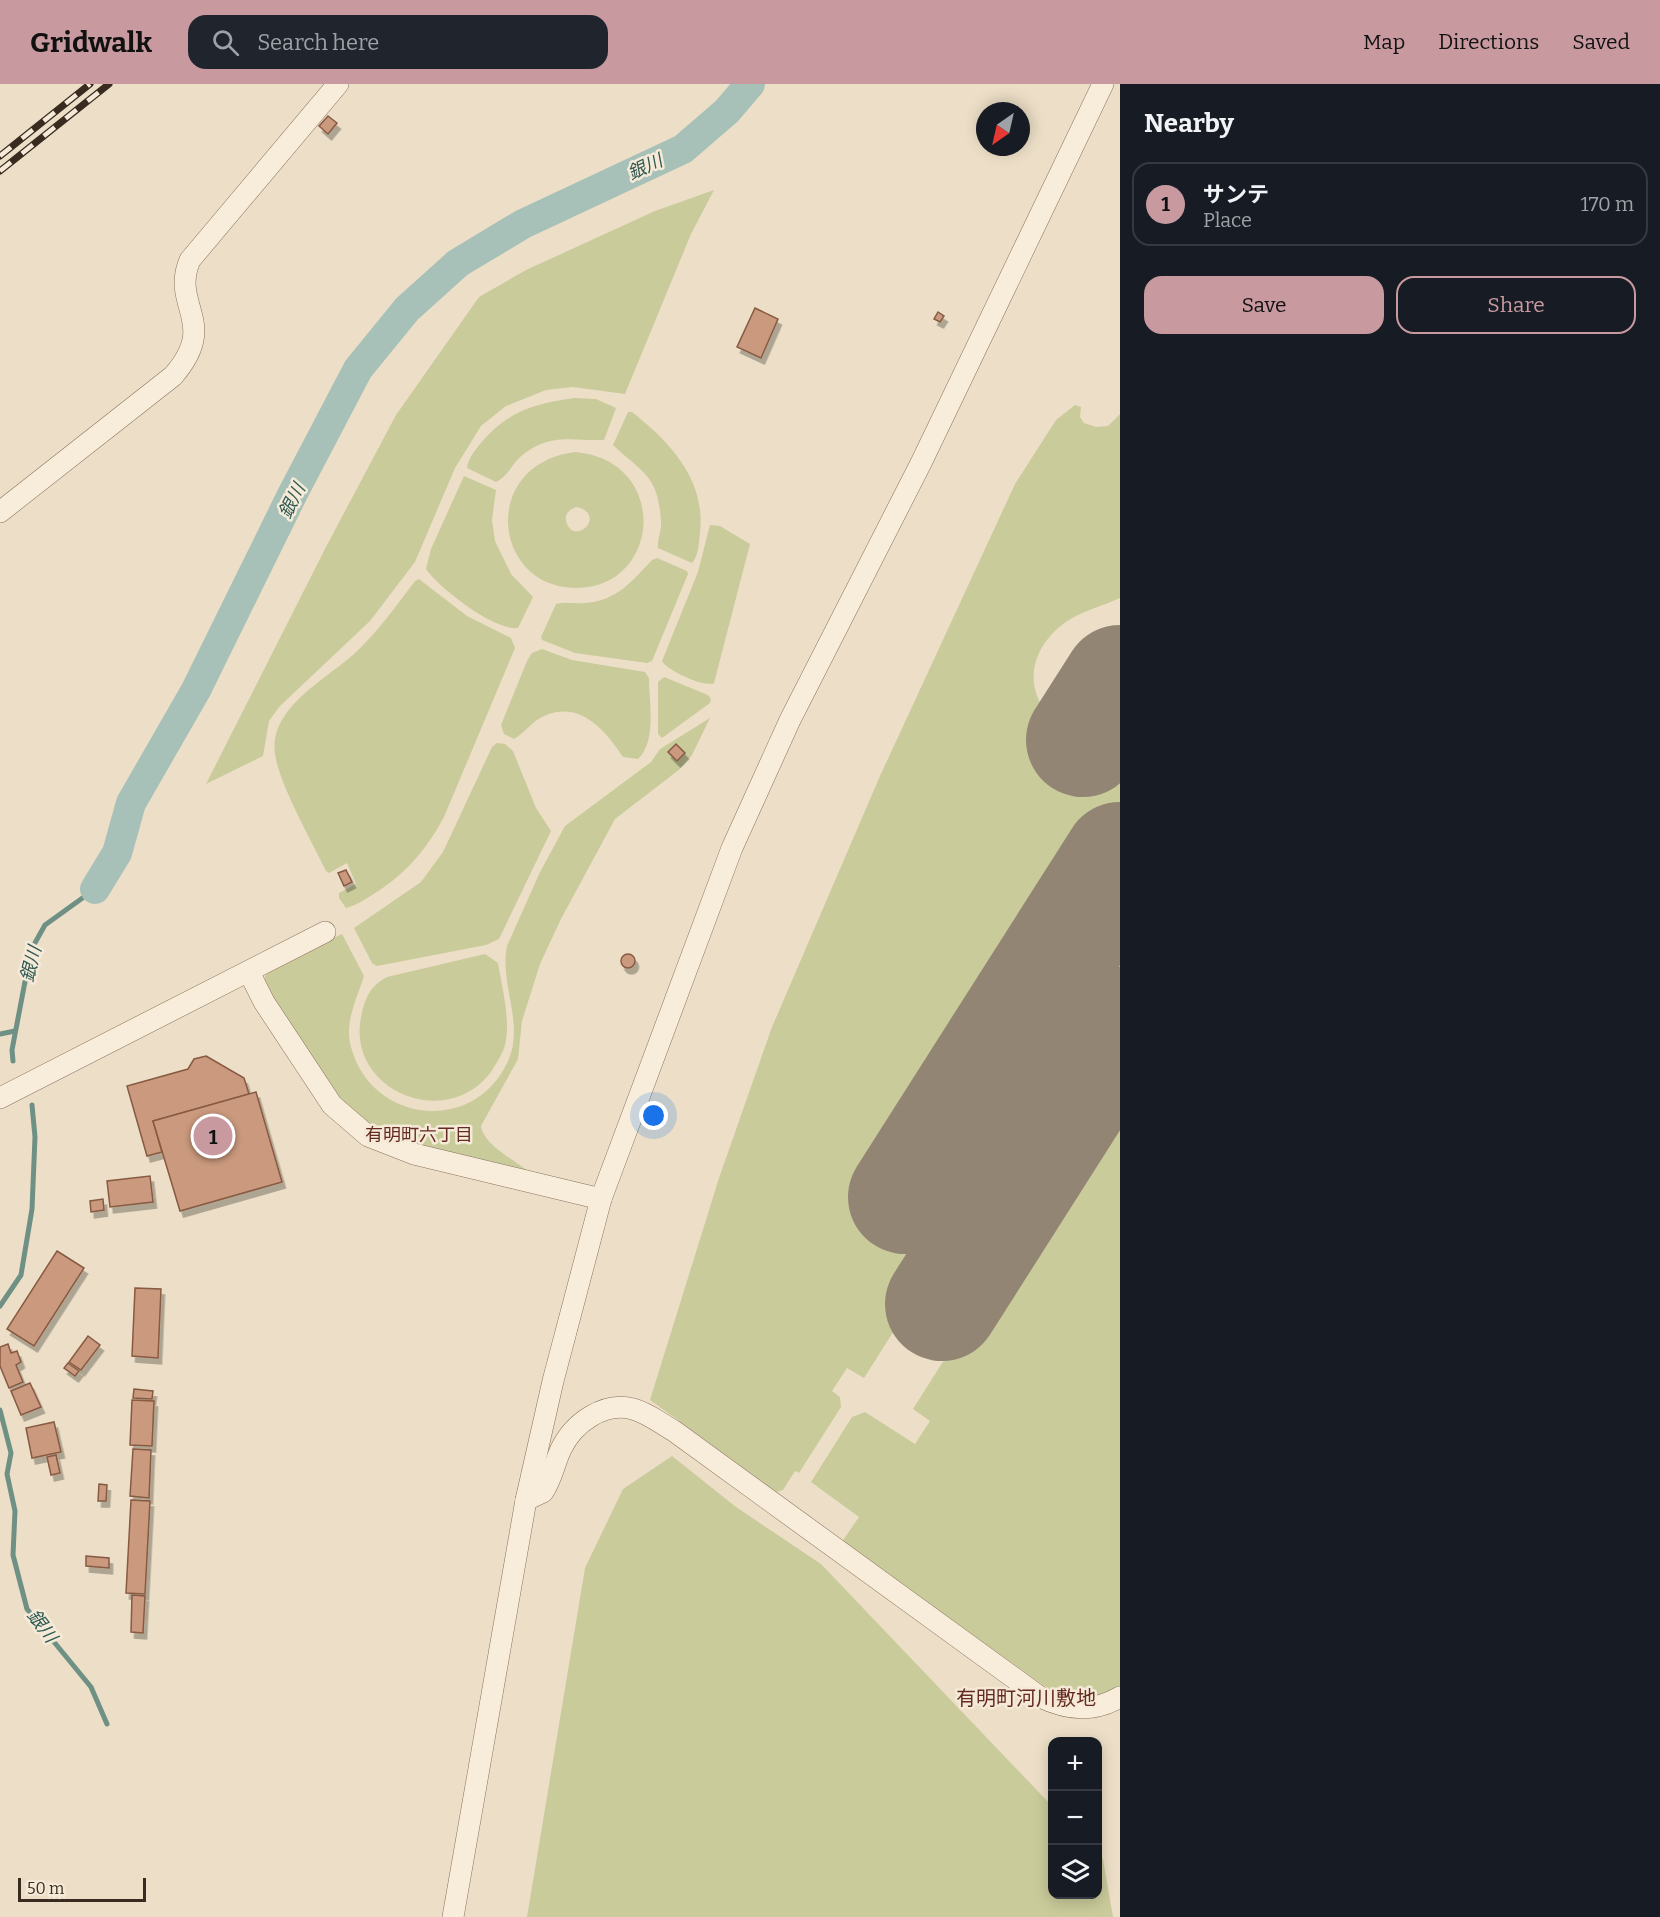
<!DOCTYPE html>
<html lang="en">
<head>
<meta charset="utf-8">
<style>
  body { margin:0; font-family:Bitter,"Noto Sans JP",serif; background:#20242c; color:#f1f3f6 }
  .controls { position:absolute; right:18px; bottom:18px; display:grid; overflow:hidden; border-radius:12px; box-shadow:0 3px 15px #0003 }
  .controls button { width:54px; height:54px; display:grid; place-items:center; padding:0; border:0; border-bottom:2px solid #363941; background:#171b24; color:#f1f3f6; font:30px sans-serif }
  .compass { position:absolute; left:976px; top:18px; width:54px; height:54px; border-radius:50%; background:#171b24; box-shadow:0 3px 15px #0003; rotate:214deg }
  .scale { position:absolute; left:18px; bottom:15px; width:128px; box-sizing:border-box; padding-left:6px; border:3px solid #392b20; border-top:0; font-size:16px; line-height:21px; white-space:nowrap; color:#392b20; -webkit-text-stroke:4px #f5ead7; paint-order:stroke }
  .you { position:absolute; left:654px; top:1032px; width:21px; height:21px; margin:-15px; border:4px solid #fff; border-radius:50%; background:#1a73e8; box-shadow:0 0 0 9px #1a73e833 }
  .badge { display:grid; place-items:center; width:39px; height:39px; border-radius:50%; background:#c89aa0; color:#111; font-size:20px; font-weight:700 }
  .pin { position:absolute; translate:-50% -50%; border:3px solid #fff; box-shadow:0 2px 6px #0006 }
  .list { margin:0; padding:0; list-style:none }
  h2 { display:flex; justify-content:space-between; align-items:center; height:78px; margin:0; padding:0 24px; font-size:26px }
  h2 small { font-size:20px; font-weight:400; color:#9ea1a6 }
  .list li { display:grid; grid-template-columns:39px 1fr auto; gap:18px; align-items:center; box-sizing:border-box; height:84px; margin:0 12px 12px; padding:0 12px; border:2px solid #363941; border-radius:18px }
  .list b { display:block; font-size:22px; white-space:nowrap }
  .list p { margin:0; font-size:20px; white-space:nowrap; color:#9ea1a6 }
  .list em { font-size:20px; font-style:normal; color:#9ea1a6 }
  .actions { display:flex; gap:12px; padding:18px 24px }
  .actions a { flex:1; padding:14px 0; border:2px solid #c89aa0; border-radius:18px; text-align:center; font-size:21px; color:#c89aa0 }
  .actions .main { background:#c89aa0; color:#111 }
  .icon { flex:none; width:33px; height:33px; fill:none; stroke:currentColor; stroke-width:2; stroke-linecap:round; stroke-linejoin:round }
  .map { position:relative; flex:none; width:1120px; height:1833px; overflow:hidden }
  header { display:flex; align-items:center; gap:36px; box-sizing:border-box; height:84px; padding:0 30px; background:#c89aa0; color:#111 }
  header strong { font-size:28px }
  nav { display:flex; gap:33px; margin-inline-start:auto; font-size:21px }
  .search { width:420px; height:54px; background:#20242c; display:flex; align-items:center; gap:15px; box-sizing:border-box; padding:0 21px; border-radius:18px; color:#9ea1a6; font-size:22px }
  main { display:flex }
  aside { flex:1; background:#171b24 }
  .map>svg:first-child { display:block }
  .green { fill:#c9cb9b; fill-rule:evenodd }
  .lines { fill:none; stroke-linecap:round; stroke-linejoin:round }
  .stream { stroke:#6f9085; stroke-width:5 }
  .river { stroke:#a8c1b8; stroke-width:30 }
  .runway { stroke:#938574; stroke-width:114 }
  .building { fill:#ca997e; stroke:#875a43; stroke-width:1.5; filter:url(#shadow) }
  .minor-casing { stroke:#89715d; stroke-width:22 }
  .minor { stroke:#f8edda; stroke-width:21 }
  .rail-casing { stroke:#392b20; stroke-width:7 }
  .rail { stroke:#f5ead7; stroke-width:4.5; stroke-dasharray:14; stroke-linecap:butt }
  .labels { text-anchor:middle; stroke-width:5; stroke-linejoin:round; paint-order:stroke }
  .water-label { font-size:18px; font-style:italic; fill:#305953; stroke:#f5ead7 }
  .neighbourhood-label { font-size:18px; fill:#652a21; stroke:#f5ead7 }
  .quarter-label { font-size:20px; fill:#652a21; stroke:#f5ead7 }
</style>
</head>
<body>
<header>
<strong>Gridwalk</strong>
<div class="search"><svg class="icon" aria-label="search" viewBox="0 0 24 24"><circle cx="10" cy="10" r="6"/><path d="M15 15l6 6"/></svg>Search here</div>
<nav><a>Map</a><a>Directions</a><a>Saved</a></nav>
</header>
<main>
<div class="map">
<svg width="1120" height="1833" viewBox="0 0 1120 1833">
  <defs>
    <filter id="shadow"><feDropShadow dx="3.5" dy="6" stdDeviation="0" flood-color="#0004"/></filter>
  </defs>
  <rect width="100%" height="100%" fill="#eddfc7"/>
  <g class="green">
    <polygon points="714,106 691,150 625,310 573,303 546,306 506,322 481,342 455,384 415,478 370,537 279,623 269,637 263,672 206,700 327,461 396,331 479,213 526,186 655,127"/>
    <path d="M 574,314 L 596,315 L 616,324 L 604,356 C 570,357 549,348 519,374 C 511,382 507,393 496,398 L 467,384 C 468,375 475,366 480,360 C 508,327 533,320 574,314 Z"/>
    <path d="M 1075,321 L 1081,323 L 1080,333 L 1084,339 L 1096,343 L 1108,342 L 1120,330 L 1120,514 C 1103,522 1085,526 1069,536 C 1036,557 1020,597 1048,630 C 1060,644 1085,655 1102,666 L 1120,637 L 1120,891 L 864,1294 L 847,1284 L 832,1307 L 840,1313 L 841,1323 L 799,1389 L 795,1387 L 783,1406 L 777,1408 L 650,1316 L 719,1094 L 772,943 L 880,692 L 1015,400 L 1056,336 Z"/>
    <path d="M 628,328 L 632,328 C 670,358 706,396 700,448 C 699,458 699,471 692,479 L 658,464 C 657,455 662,446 661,437 C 658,390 642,389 613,361 Z"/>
    <path d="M 575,368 C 670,376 662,503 577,504 C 492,505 479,380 575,368 ZM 577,423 C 607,431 576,461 567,440 C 563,431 569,425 577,423 Z"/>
    <path d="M 464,392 L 496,406 L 492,436 L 495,457 L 511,490 L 533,513 L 518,544 C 494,547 439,504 426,485 L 431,465 Z"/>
    <path d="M 710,441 L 720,442 L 750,460 L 714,599 C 705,604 666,586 662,577 L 698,488 Z"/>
    <path d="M 657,474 L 687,487 L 688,490 L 652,577 L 647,579 L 575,569 L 542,556 L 541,553 L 556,520 C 566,517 575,520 585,519 C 617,517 632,497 652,476 Z"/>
    <path d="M 419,495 L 467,532 L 511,554 L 515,564 L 444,733 C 426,766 405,791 372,811 C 364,816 355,822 346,824 L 339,814 L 339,809 L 356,800 L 347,779 L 329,789 L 326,787 C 312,758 279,700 275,670 C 269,624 325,596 354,570 C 377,549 396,522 415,497 Z"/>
    <path d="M 542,565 L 572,576 L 645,588 L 649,594 C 649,618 657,657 638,675 L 623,673 C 605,646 580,616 544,632 C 532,637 525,649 514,655 L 504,650 L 501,641 L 527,577 L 532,569 Z"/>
    <polygon points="664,593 708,611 711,615 710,619 662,654 658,650 658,598"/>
    <path d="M 710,634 L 692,671 L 680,685 L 615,735 L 561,835 L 540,880 L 522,937 L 518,975 L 481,1042 C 483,1060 514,1076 528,1087 L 393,1055 C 331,1027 300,957 265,902 L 265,892 L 272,884 L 342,850 L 364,892 C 357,915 344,938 351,963 C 371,1039 473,1051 507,979 C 526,941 499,901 507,862 L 540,788 L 565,742 L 651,678 L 660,665 Z"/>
    <polygon points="497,659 505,660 513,667 536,724 551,747 499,855 486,861 377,882 372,879 354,844 421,798 443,768 492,663"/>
    <path d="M 485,870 L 498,879 C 502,904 511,936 505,961 C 503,969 497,978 493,985 C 450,1049 346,1008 361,933 C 365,914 370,902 387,893 Z"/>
    <polygon points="1120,905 1120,984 951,1251 924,1257 916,1229"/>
    <path d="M 1120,998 L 1120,1602 C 1095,1616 1075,1616 1049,1605 L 841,1459 L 859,1433 L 811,1398 L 852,1333 L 865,1328 L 915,1360 L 930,1337 L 913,1325 Z"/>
    <polygon points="672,1372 736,1423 821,1480 1052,1722 1052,1810 1098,1810 1098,1769 1103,1775 1113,1833 527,1833 585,1484 623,1405"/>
  </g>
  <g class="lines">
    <g class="stream">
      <polyline points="0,950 15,947"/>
      <polyline points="13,977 12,966 31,866 45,841 95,805"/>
      <polyline points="0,1222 21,1191 32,1125 35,1053 32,1021"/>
      <polyline points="0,1326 11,1369 7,1390 15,1427 13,1471 27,1525 91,1603 107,1640"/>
    </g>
    <polyline class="river" points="95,805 117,769 131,719 196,606 293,409 358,285 407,225 458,179 523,140 683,65 727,27 750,0"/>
    <g class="runway">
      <polyline points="1083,656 1120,598"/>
      <polyline points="905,1113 1120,775"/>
      <polyline points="942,1220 1120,940"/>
    </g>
  </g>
  <g class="building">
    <polygon points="328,32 337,39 328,50 319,42"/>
    <polygon points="755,224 778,235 761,274 737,263"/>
    <polygon points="938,228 944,232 940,238 934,235"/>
    <polygon points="676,660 685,669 677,677 668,668"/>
    <polygon points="346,786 352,798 344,802 338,789"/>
    <circle cx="628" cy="877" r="7"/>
    <polygon points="206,972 244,994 249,1010 153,1037 162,1068 147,1072 127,1002 188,985 194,975"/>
    <polygon points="256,1008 282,1098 180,1127 153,1037"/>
    <polygon points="150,1092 153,1118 110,1123 107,1097"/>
    <polygon points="103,1115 104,1126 91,1128 90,1117"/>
    <polygon points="57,1167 84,1184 34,1262 7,1245"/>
    <polygon points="135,1204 161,1205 158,1274 132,1272"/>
    <polygon points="88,1252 100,1261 81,1286 69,1278"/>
    <polygon points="8,1260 11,1269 17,1267 21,1278 16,1281 23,1298 9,1304 0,1282 0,1263"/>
    <polygon points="68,1279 79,1287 75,1292 64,1284"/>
    <polygon points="30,1299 41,1323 21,1331 11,1307"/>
    <polygon points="134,1305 153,1307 152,1315 133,1314"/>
    <polygon points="132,1316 154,1317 152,1362 130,1361"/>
    <polygon points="54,1338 61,1368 32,1374 26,1344"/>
    <polygon points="133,1365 151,1366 149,1414 130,1412"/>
    <polygon points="56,1371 60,1389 51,1391 47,1373"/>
    <polygon points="99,1400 107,1401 106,1417 98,1417"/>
    <polygon points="131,1416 150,1417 145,1510 126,1509"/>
    <polygon points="86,1472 109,1474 109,1484 86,1482"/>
    <polygon points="132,1511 145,1512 143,1549 131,1548"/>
  </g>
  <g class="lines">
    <g class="minor-casing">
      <g id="minor">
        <path d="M 0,428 L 173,292 C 220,238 170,222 190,176 L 338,0"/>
        <polyline points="249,888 264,918 332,1021 368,1052 414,1070 601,1115"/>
        <polyline points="0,1014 325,848"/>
        <path d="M 526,1416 L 543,1408 C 552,1395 554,1380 561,1365 C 573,1340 603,1317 633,1325 C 648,1329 660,1339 674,1347 L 1040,1613 C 1068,1626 1093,1629 1120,1613"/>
        <polyline points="453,1833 526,1416 553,1297 601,1115 732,764 790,636 921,379 1103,0"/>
      </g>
    </g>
    <use href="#minor" class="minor"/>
    <g class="rail-casing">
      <g id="rail">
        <polyline points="0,72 90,0"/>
        <polyline points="0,87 109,0"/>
      </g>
    </g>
    <use href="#rail" class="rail"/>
  </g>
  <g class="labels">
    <g class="water-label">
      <text transform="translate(645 83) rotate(-25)" y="6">銀川</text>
      <text transform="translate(292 417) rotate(-63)" y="6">銀川</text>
      <text transform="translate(31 880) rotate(-76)" y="6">銀川</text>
      <text transform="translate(42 1542) rotate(53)" y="6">銀川</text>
    </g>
    <g class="neighbourhood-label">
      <text x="419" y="1057">有明町六丁目</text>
    </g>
    <g class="quarter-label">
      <text x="1026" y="1621">有明町河川敷地</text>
    </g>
  </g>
</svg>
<div class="controls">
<button>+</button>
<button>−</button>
<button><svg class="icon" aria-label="layers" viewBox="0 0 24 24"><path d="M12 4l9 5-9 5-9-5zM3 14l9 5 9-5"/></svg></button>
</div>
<svg class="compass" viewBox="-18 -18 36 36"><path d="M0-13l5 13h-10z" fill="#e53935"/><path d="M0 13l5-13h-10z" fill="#9ea1a6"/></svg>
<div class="scale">50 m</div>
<div class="you"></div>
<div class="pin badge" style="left:213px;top:1052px">1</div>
</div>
<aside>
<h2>Nearby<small></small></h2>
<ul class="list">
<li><span class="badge">1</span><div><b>サンテ</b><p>Place</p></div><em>170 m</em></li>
</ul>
<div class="actions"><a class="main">Save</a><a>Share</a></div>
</aside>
</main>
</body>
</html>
